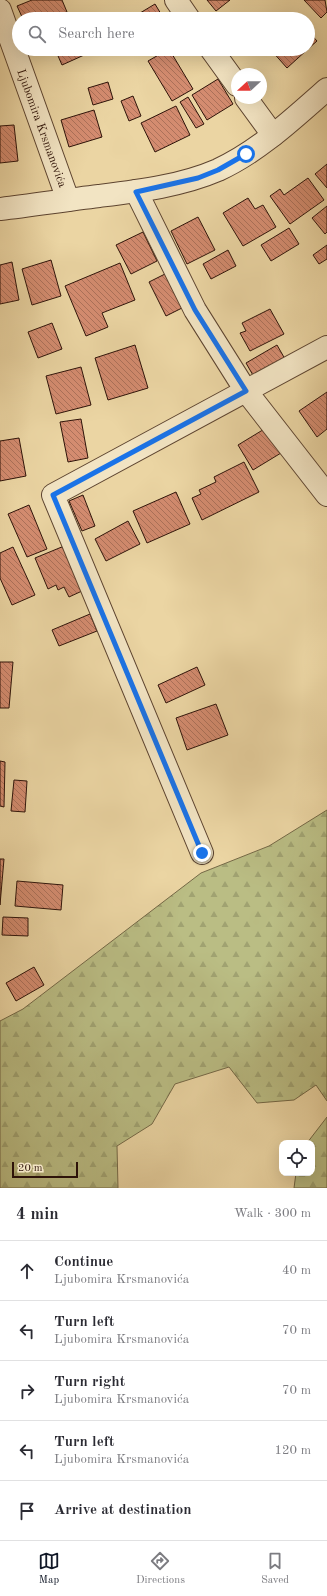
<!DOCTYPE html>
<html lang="en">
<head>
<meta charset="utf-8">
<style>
  body { margin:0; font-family:"Old Standard TT",serif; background:#f7f7f7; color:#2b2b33 }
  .controls { position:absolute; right:12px; bottom:12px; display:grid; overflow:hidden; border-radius:8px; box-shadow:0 4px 16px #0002 }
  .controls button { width:36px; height:36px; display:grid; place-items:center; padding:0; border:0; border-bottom:1px solid #e1e1e2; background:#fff; color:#2b2b33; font:20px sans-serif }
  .compass { position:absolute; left:231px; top:68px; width:36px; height:36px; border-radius:50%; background:#fff; box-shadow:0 4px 16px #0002; rotate:249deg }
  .scale { position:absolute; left:12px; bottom:10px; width:66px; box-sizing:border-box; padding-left:4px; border:2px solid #2e1309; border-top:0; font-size:11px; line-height:14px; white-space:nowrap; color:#2e1309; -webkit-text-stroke:3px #f2e4c3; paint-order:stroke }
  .stop { position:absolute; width:12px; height:12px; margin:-9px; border:3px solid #1a73e8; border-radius:50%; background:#fff }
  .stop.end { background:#1a73e8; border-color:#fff; box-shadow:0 1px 4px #0008 }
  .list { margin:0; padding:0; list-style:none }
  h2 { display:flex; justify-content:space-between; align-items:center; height:52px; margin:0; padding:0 16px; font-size:17px }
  h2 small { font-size:13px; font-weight:400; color:#7c7c81 }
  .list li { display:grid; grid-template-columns:26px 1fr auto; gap:12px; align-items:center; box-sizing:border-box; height:60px; padding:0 16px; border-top:1px solid #e1e1e2 }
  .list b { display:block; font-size:15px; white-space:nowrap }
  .list p { margin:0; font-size:13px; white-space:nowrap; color:#7c7c81 }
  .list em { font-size:13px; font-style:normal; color:#7c7c81 }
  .icon { flex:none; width:22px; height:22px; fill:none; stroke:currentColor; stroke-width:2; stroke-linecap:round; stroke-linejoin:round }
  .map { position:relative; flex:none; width:327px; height:1188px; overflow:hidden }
  .search { position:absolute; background:#fff; box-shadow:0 4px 16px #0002; left:12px; right:12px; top:12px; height:44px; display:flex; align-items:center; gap:10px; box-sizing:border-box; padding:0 14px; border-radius:22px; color:#7c7c81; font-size:15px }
  .sheet { height:352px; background:#fff }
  nav { display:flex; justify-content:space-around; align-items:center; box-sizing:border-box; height:56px; border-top:1px solid #e1e1e2; background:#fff; font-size:11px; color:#7c7c81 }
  nav a { display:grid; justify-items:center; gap:2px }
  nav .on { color:#111827 }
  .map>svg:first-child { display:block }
  .forest { fill:url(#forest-firs); stroke:#746846 }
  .building { fill:url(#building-back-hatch); stroke:#2e1309 }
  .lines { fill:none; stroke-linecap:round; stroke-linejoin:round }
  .street-casing { stroke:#5d4430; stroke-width:24 }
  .street { stroke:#f2e4c3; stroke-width:22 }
  .route { stroke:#1a73e8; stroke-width:5 }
  .labels { text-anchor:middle; stroke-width:3; stroke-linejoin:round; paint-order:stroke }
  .street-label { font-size:12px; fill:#2e1309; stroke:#f2e4c3 }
</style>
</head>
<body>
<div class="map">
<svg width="327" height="1188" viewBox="0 0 327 1188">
  <defs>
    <pattern id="forest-firs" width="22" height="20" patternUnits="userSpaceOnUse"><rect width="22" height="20" fill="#babd84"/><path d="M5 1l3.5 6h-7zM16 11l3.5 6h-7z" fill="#a0a271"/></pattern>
    <pattern id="building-back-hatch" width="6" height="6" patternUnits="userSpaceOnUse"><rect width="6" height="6" fill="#d48c70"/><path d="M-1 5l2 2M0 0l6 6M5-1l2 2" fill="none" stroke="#ac715a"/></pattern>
  </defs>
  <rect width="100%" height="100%" fill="#ebd5a3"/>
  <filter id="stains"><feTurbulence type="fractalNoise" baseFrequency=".005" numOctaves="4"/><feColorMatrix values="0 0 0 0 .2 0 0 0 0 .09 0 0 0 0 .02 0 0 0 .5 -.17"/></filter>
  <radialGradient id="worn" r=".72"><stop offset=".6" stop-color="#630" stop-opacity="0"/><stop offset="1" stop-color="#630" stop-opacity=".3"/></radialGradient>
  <g class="forest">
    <polygon points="327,810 327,1101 316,1085 294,1100 257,1103 229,1067 175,1084 152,1124 117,1146 118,1188 0,1188 0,1021 23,1009 201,873 269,846"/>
    <polygon points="327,1117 327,1188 294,1188 296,1173 312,1173 312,1143 307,1143"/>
  </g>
  <g class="building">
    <polygon points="32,0 62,0 67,12 52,19 23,19 17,6"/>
    <polygon points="207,0 230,0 216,11"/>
    <polygon points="304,0 325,0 327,12 321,18"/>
    <polygon points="155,4 164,19 130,19"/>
    <polygon points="308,31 317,41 308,49"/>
    <polygon points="55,49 93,49 93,51 62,65"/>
    <polygon points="169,49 193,89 172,101 148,61"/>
    <polygon points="272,49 308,49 287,68 271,50"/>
    <polygon points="218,79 233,104 207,120 192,95"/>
    <polygon points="108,82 113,99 93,105 88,88"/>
    <polygon points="133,96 141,116 129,121 121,101"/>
    <polygon points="188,97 204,124 196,128 180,102"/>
    <polygon points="176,106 190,135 155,152 141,123"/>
    <polygon points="94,110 102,137 69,147 61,120"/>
    <polygon points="14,125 18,161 0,163 0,126"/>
    <polygon points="327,164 327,188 315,174"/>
    <polygon points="308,178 324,200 290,224 270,196 280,189 284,195"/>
    <polygon points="248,198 255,209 263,205 276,227 243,246 223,213"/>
    <polygon points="327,206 327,232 325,234 312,218"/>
    <polygon points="198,217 215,250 187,264 171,231"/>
    <polygon points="289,228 299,244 271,261 261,245"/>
    <polygon points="143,232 157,261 131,274 116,245"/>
    <polygon points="327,245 327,259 319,264 313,255"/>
    <polygon points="228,250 236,266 211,279 203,264"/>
    <polygon points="51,260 61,296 32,305 22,269"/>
    <polygon points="12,262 19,300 0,304 0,265"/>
    <polygon points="120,263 135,300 102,313 108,327 86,336 65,286"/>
    <polygon points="167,273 184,307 166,316 149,282"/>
    <polygon points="270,309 284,334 250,351 240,333 246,331 242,323"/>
    <polygon points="52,323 62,349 38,358 28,332"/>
    <polygon points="135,345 148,388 108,400 95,358"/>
    <polygon points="277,345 285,359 254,377 246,363"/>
    <polygon points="81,367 91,405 56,414 46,376"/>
    <polygon points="327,392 327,429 317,437 299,411"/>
    <polygon points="81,419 88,458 68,462 60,422"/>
    <polygon points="266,428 281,453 253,470 238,445"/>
    <polygon points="19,438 26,476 0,481 0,441"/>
    <polygon points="244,462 259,492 202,520 192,498 201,494 199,490 216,482 214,477"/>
    <polygon points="176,492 190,524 147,543 133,511"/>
    <polygon points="83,495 95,526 82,531 69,501"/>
    <polygon points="29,505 47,549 27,557 8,514"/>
    <polygon points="128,521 140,544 106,561 95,539"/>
    <polygon points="69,544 82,591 69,597 64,587 58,590 56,585 48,589 35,558"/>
    <polygon points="13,547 35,595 12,605 0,578 0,553"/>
    <polygon points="90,614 97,631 59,646 52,630"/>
    <polygon points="0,662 13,662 9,708 0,708"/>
    <polygon points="197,667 205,685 166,703 158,685"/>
    <polygon points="216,704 228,735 187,750 176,718"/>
    <polygon points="0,761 5,762 4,807 0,806"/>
    <polygon points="14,780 27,781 25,812 11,811"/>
    <polygon points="0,859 4,859 0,905"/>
    <polygon points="17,881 63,885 61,910 15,906"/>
    <polygon points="3,917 28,918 28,936 2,935"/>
    <polygon points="34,967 44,985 16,1001 6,983"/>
  </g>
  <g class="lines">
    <g class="street-casing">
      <g id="street">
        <polyline points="176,0 189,19"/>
        <polyline points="0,10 68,200"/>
        <polyline points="211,49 237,85"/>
        <polyline points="246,98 273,135"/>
        <polyline points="136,191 195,310 246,391 327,495"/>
        <path d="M 0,209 C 33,205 66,200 99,196 C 139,191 181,186 218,170 C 259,151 293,119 327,89"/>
        <polyline points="202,853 53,495 327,347"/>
      </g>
    </g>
    <use href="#street" class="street"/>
  </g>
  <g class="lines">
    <polyline class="route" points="202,853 53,495 246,391 195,310 136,192 198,178 218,170 246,154"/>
  </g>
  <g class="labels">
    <g class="street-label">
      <text transform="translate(42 128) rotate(70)" y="4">Ljubomira Krsmanovića</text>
    </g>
  </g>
  <rect width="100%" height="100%" filter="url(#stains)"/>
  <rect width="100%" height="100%" fill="url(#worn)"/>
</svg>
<div class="controls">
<button><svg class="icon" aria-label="locate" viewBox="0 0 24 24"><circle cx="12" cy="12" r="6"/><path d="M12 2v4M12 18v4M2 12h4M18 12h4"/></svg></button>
</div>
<svg class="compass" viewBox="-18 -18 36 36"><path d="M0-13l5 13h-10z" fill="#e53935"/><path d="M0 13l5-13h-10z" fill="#7c7c81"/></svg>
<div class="scale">20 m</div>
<div class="stop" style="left:246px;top:154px"></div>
<div class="stop end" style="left:202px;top:853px"></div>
<div class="search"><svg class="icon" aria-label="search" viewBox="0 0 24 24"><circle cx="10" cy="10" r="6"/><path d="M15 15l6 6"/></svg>Search here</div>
</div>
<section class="sheet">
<h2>4 min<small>Walk · 300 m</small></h2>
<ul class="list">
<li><svg class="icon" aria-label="ahead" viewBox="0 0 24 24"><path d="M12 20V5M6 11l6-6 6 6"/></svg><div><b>Continue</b><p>Ljubomira Krsmanovića</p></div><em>40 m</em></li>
<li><svg class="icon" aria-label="left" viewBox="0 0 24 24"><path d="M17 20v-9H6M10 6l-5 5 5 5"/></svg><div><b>Turn left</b><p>Ljubomira Krsmanovića</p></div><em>70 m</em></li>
<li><svg class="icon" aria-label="right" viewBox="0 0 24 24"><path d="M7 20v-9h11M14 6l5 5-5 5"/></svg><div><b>Turn right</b><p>Ljubomira Krsmanovića</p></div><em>70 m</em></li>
<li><svg class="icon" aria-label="left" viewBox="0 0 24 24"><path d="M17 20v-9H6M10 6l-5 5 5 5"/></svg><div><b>Turn left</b><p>Ljubomira Krsmanovića</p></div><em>120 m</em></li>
<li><svg class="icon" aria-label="arrive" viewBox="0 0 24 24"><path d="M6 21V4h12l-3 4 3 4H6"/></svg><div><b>Arrive at destination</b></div></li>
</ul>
</section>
<nav>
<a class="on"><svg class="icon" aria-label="map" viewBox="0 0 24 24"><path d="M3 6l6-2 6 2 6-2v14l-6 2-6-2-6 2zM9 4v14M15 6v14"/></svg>Map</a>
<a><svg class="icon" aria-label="directions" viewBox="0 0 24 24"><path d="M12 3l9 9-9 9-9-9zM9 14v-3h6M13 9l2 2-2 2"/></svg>Directions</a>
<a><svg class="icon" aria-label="saved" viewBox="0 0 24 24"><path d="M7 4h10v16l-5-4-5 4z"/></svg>Saved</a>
</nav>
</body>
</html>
